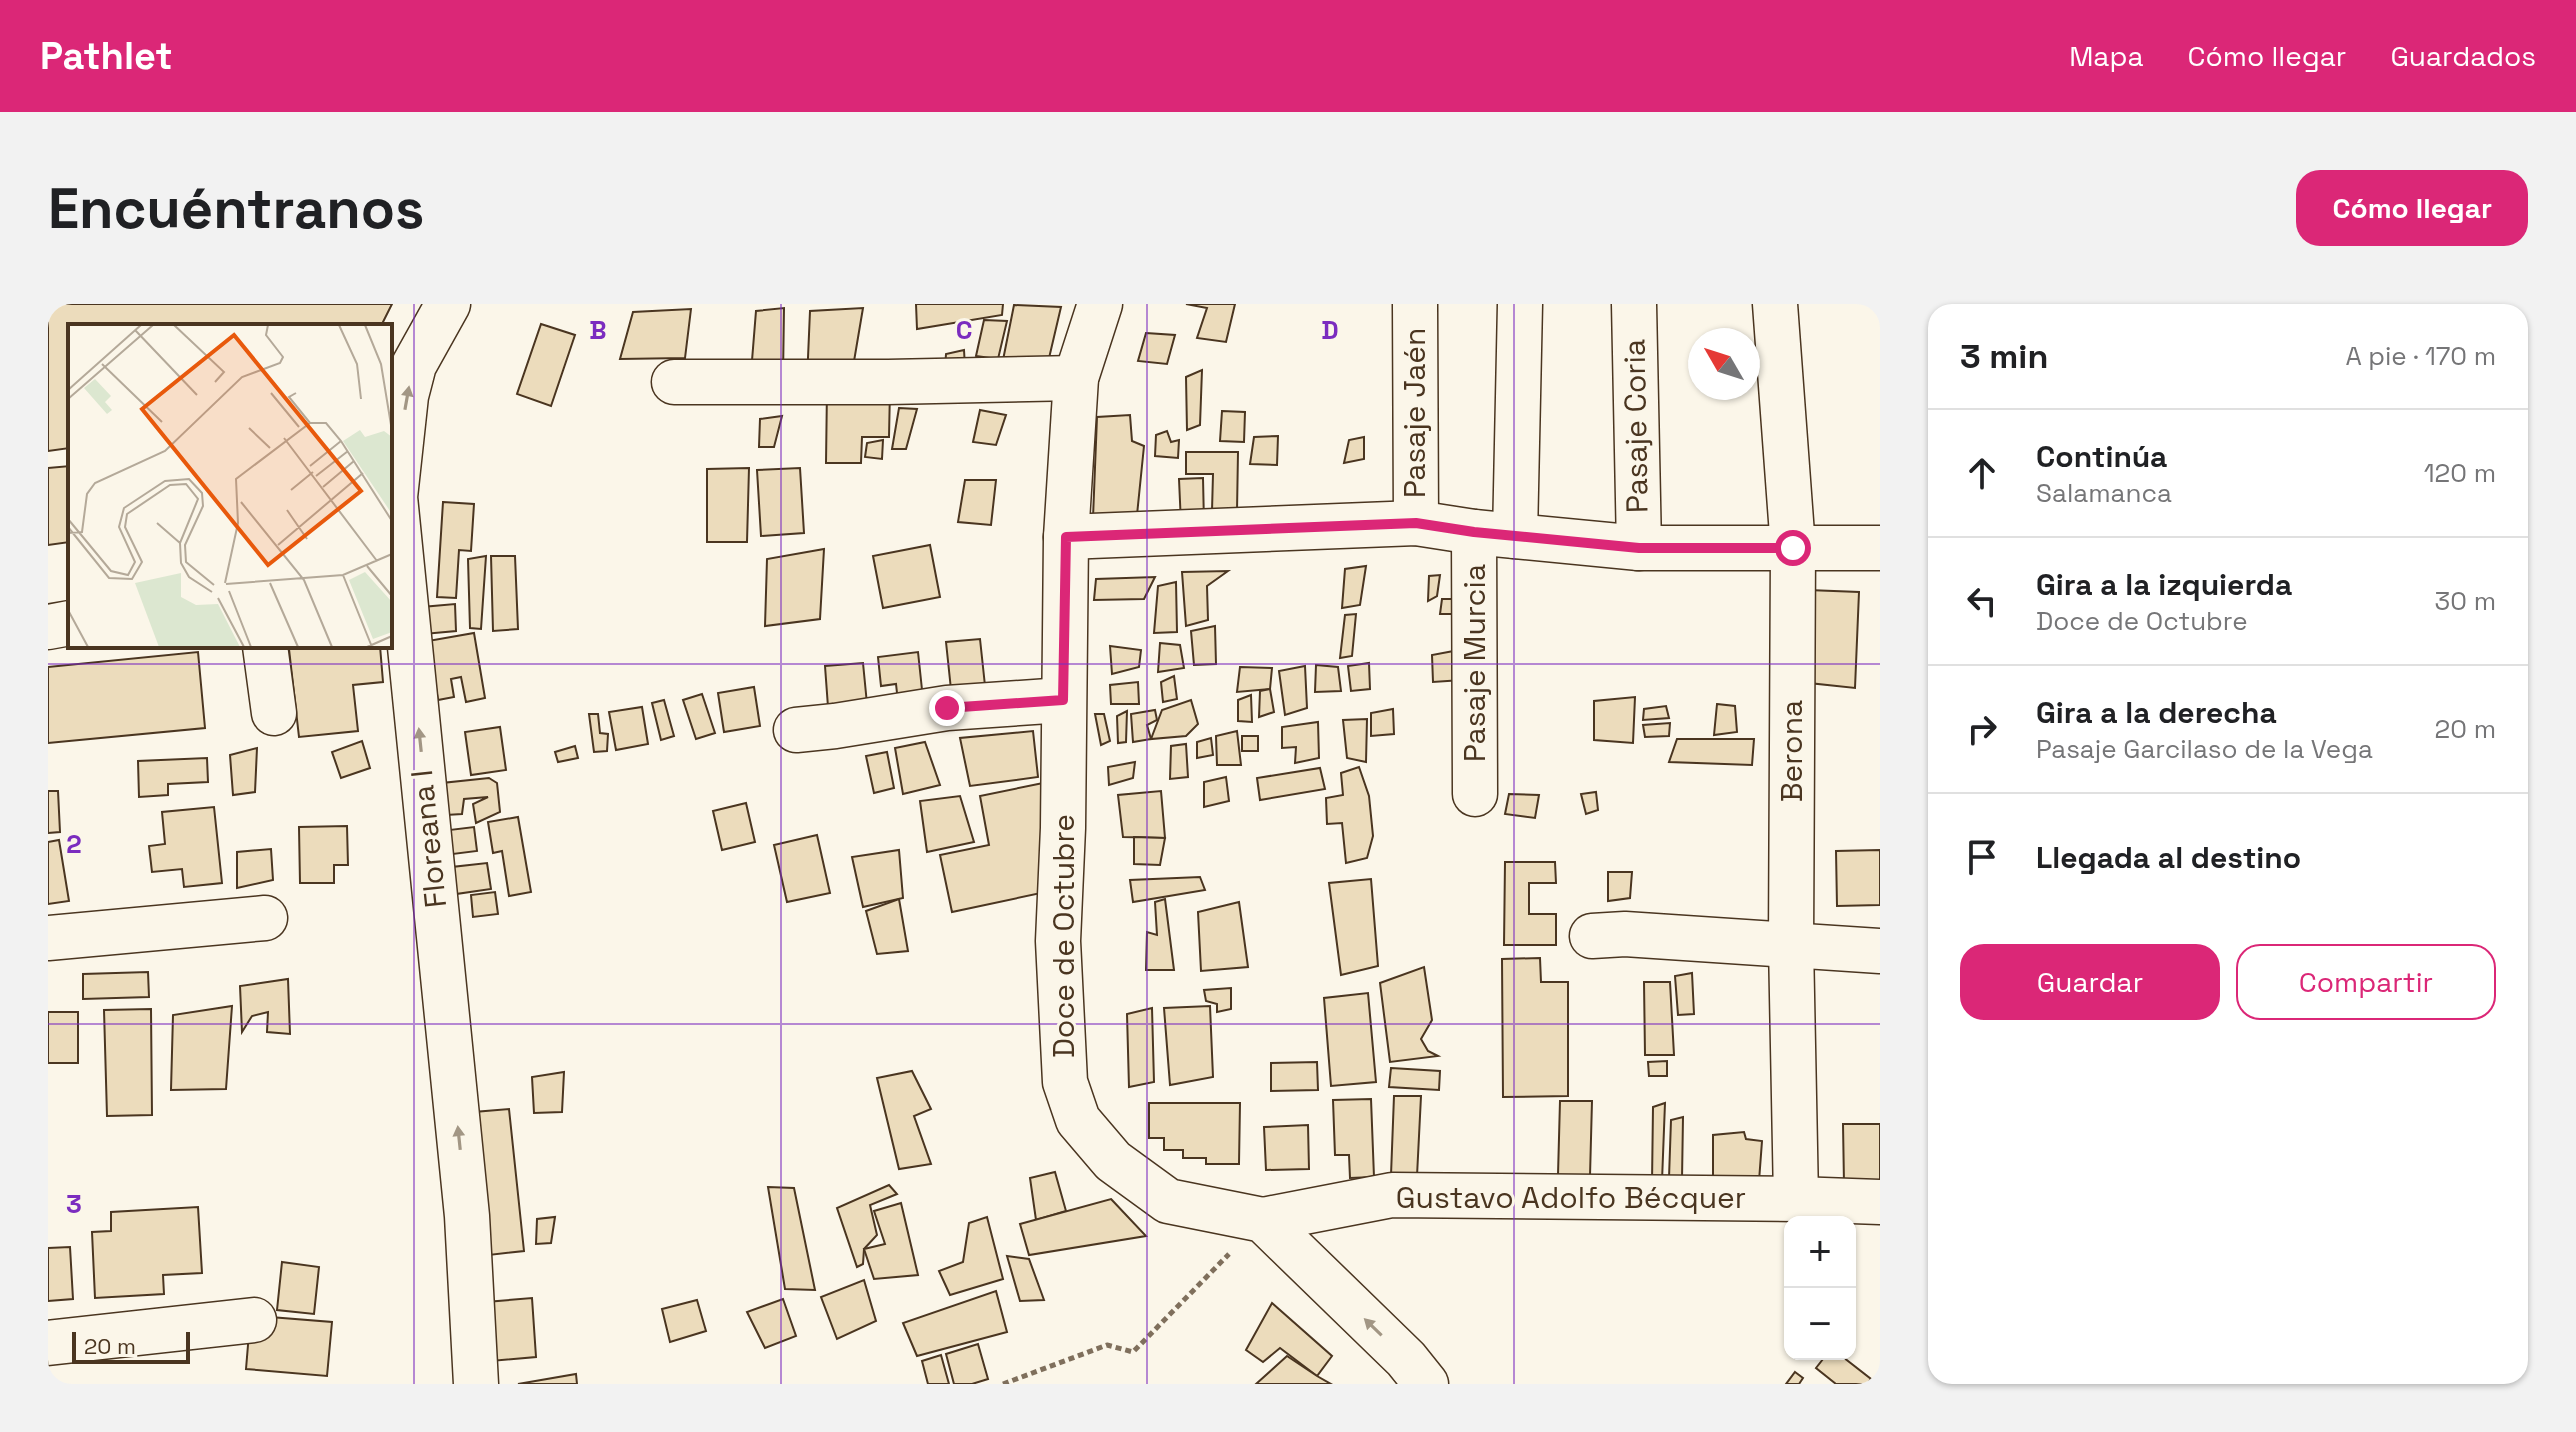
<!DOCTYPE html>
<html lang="es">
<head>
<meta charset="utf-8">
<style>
  body { margin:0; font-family:"Space Grotesk",sans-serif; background:#f2f2f2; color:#202124 }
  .controls { position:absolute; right:24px; bottom:24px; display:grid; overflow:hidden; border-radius:16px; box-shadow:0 2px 6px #0004 }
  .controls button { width:72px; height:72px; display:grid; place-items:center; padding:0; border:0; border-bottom:2px solid #e0e0e0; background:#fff; color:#202124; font:40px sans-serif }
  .compass { position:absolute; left:1640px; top:24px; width:72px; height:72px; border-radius:50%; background:#fff; box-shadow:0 2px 6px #0004; rotate:309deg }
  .scale { position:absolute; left:24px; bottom:20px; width:118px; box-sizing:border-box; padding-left:8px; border:4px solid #4a3520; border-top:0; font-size:22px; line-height:28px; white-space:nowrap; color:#4a3520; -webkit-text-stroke:6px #fbf6e9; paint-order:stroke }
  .stop { position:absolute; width:24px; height:24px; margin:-18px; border:6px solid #db2777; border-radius:50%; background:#fff }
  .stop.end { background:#db2777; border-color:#fff; box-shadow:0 2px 8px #0008 }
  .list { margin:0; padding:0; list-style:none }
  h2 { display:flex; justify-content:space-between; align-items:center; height:104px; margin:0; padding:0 32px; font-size:34px }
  h2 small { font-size:26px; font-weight:400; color:#757577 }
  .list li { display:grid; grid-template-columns:52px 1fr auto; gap:24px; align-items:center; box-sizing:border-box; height:128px; padding:0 32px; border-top:2px solid #e0e0e0 }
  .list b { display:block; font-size:30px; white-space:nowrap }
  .list p { margin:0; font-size:26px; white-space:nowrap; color:#757577 }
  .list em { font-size:26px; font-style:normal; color:#757577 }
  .actions { display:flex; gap:16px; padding:24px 32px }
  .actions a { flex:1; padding:18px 0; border:2px solid #db2777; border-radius:24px; text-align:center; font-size:28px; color:#db2777 }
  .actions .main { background:#db2777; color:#fff }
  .icon { flex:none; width:44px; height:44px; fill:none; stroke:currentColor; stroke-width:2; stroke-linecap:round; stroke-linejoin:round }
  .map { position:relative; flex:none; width:1832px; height:1080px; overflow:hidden; border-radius:24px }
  header { display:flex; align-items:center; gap:48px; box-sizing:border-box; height:112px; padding:0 40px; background:#db2777; color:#fff }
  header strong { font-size:38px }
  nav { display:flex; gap:44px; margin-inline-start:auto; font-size:28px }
  .intro { display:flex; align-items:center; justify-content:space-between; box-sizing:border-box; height:192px; padding:0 48px }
  h1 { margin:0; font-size:56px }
  .button { padding:20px 36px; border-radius:24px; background:#db2777; color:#fff; font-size:28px; font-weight:700 }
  main { display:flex; gap:48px; padding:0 48px }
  aside { flex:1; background:#fff; border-radius:24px; box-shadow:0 2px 6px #0004 }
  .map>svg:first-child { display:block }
  .building { fill:#ecdcbc; stroke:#4a3520; stroke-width:2 }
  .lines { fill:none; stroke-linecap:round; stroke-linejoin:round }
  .minor-casing { stroke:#4a3520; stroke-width:47 }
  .path { stroke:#7f6f5c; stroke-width:5; stroke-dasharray:6 4; stroke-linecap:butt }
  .minor { stroke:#fbf6e9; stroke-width:44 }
  .oneway { fill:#a29684 }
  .route { stroke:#db2777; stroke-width:10 }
  .grid { fill:none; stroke:#7b2cbf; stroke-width:2; stroke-opacity:0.55 }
  .labels { text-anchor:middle; stroke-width:6; stroke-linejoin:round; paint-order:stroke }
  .street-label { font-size:30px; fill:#4a3520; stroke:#fbf6e9 }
  .inset-road { fill:none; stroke:#b4a999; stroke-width:2 }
  .view { fill:#e8590c; fill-opacity:0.15; stroke:#e8590c; stroke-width:4 }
  .inset-edge { fill:none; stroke:#4a3520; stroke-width:4 }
  .grid-label { font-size:26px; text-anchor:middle; font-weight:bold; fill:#7b2cbf; stroke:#fbf6e9; stroke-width:6; stroke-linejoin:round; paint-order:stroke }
</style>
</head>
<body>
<header>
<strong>Pathlet</strong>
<nav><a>Mapa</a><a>Cómo llegar</a><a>Guardados</a></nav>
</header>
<div class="intro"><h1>Encuéntranos</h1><a class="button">Cómo llegar</a></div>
<main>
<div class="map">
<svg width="1832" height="1080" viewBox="0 0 1832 1080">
  <rect width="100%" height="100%" fill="#fbf6e9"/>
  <g class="building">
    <polygon points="0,0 344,0 333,22 22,22 22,144 0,147"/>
    <polygon points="868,0 955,0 954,11 869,25"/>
    <polygon points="1138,0 1187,0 1178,38 1149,34 1159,4"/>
    <polygon points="966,1 1013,3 998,67 953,66"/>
    <polygon points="736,4 735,73 703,69 708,7"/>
    <polygon points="815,4 803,75 759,77 762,7"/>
    <polygon points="643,5 637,54 572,55 585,8"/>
    <polygon points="936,16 959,17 950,55 928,52"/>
    <polygon points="493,20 527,31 503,102 469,90"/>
    <polygon points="1098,29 1127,31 1119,60 1090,57"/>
    <polygon points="916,46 917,63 897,65 898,50"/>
    <polygon points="1154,66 1152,121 1139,126 1138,73"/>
    <polygon points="779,84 842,85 841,133 814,133 813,159 778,159"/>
    <polygon points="851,104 869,105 858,145 844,145"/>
    <polygon points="932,106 958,111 948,141 925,138"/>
    <polygon points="1174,107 1197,108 1196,138 1172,137"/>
    <polygon points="1082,111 1084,137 1096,142 1089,211 1045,214 1049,113"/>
    <polygon points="734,112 726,143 711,143 712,115"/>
    <polygon points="1119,127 1123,138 1131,136 1130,154 1107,152 1108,131"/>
    <polygon points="1230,132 1229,161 1202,160 1206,133"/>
    <polygon points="1316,133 1316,155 1296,159 1301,136"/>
    <polygon points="835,136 834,155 817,153 819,139"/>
    <polygon points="1138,148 1190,148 1189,207 1164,207 1165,170 1138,170"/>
    <polygon points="22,162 22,238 0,241 0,164"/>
    <polygon points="701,164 699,238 659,238 659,165"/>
    <polygon points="752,164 756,229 713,232 709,166"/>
    <polygon points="1155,174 1156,219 1133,220 1131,175"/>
    <polygon points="917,176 948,176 943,221 910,218"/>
    <polygon points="395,198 426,200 423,247 411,246 408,294 389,293"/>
    <polygon points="882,241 892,293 835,304 825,252"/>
    <polygon points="776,245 772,315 717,322 719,255"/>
    <polygon points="438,252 433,325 422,324 420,255"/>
    <polygon points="443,252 467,252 470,325 445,327"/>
    <polygon points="1318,262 1312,301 1294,304 1297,265"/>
    <polygon points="1180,267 1159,282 1160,316 1138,322 1134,268"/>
    <polygon points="1392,271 1389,292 1380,297 1381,272"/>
    <polygon points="1107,273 1096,295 1046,296 1048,275"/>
    <polygon points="1128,278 1129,328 1106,329 1110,282"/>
    <polygon points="1760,286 1811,288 1807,384 1761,379"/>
    <polygon points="1394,295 1407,295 1406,310 1392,310"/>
    <polygon points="407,300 408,327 376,330 374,303"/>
    <polygon points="1308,310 1304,352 1292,354 1297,311"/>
    <polygon points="1167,322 1168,360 1146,361 1143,327"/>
    <polygon points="426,329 437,394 418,398 413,373 403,375 406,393 390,396 380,337"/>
    <polygon points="932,335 938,391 904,395 898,338"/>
    <polygon points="1112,339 1132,341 1136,364 1110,368"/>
    <polygon points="229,342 332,342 335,378 305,381 310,427 251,433 241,345 229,346"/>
    <polygon points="1062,342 1093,346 1091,363 1064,370"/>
    <polygon points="1411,346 1414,376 1385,378 1384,351"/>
    <polygon points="150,348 157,424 0,439 0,363"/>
    <polygon points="870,348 875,395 850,398 848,380 833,382 830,353"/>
    <polygon points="815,359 819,400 780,403 777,362"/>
    <polygon points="1321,359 1322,385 1303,387 1300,362"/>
    <polygon points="1268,361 1290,363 1293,387 1267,388"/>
    <polygon points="1257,362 1259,404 1237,411 1231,367"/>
    <polygon points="1192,363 1224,364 1222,385 1189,388"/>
    <polygon points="1126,372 1129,395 1115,398 1113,378"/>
    <polygon points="1090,378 1091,400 1063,400 1062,381"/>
    <polygon points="706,383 712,422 676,428 670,389"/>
    <polygon points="1222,385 1226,408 1211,413 1212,387"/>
    <polygon points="654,390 667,429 648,435 635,396"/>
    <polygon points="1203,391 1204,418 1190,417 1190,396"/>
    <polygon points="1587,393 1585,439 1546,436 1546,397"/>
    <polygon points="616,396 626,432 613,436 604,399"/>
    <polygon points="1143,396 1150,420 1138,432 1103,435 1114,406"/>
    <polygon points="1669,400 1687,402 1689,428 1666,431"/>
    <polygon points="1618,402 1621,414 1595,416 1596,405"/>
    <polygon points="594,403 600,440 568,446 561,408"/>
    <polygon points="1345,405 1346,430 1323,432 1323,409"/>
    <polygon points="1107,406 1109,416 1099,421 1103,435 1085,438 1083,410"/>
    <polygon points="1079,407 1078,438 1070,439 1069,412"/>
    <polygon points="541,410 550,410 552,429 560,430 559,447 546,448"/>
    <polygon points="1047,410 1056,410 1062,437 1053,441"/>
    <polygon points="1319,415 1318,458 1299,454 1295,416"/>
    <polygon points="1270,418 1271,454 1247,459 1248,443 1234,444 1234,423"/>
    <polygon points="1622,419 1621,432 1597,433 1595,421"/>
    <polygon points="452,423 458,466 423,471 417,428"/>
    <polygon points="985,427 990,473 922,482 912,434"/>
    <polygon points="1189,427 1193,461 1169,461 1168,432"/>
    <rect x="1194" y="432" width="16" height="15"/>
    <polygon points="1163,434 1165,451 1149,454 1149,438"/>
    <polygon points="1629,435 1706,435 1704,461 1621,458"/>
    <polygon points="314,437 322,464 293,474 284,448"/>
    <polygon points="877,438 892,481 855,490 847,444"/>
    <polygon points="1138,440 1140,473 1122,475 1123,442"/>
    <polygon points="527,442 530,454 510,458 507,448"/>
    <polygon points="209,444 207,488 185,491 182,451"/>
    <polygon points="839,448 846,484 826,489 818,452"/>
    <polygon points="159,454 160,478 120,480 120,491 91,493 90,457"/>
    <polygon points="1087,458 1085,474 1061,481 1060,463"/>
    <polygon points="1311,463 1321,492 1325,532 1319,554 1298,559 1294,519 1279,520 1278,494 1295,491 1293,469"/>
    <polygon points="1272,464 1277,485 1212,496 1209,474"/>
    <polygon points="1178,473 1181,497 1156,503 1156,478"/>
    <polygon points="441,474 449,479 452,508 428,519 425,500 440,493 416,495 414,510 398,511 394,479"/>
    <polygon points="1000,478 993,589 904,608 892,551 941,541 932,492"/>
    <polygon points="0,487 10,487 12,528 0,529"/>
    <polygon points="1113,487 1117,534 1075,533 1070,491"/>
    <polygon points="1548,488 1550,506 1538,510 1533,490"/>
    <polygon points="1461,490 1491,491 1487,514 1457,510"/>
    <polygon points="912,492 926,538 879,548 872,497"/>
    <polygon points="698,499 707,538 674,546 665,507"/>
    <polygon points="166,503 174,579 136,583 134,565 104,568 101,542 117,540 114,508"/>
    <polygon points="470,513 483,588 461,592 454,547 445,549 440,518"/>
    <polygon points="299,522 300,561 286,561 286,579 252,579 251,523"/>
    <polygon points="426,523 429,547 397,551 393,527"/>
    <polygon points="769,531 782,589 739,598 726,541"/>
    <polygon points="1086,533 1117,534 1112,561 1086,560"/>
    <polygon points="11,536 21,597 0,600 0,538"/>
    <polygon points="223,545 225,576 189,584 189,548"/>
    <polygon points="851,546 855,594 815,603 804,553"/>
    <polygon points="1832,546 1832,601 1789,602 1788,547"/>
    <polygon points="1457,558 1507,558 1508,579 1481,579 1481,610 1508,610 1508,641 1456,641"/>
    <polygon points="439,559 443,585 408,590 404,563"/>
    <polygon points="1560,568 1584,568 1582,594 1560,597"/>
    <polygon points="1152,573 1157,586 1085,598 1082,576"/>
    <polygon points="1323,575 1330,662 1293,671 1281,579"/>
    <polygon points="447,588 450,610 425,613 423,591"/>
    <polygon points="851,595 860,647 829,650 818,607"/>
    <polygon points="1117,595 1126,666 1098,666 1099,628 1109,631 1107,598"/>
    <polygon points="1191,598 1200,663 1153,667 1150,608"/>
    <polygon points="1492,654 1493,678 1520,678 1520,792 1455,793 1454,655"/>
    <polygon points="1376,663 1384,716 1373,735 1380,747 1390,752 1342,758 1332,679"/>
    <polygon points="100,668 101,693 35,695 35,670"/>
    <polygon points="1644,669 1646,710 1630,711 1627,672"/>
    <polygon points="240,675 242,730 219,728 220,708 204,712 194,728 192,682"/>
    <polygon points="1596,678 1622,678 1626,751 1597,751"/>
    <polygon points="1183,684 1183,705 1169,708 1169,700 1158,697 1156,686"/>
    <polygon points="1320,689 1328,778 1283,782 1276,694"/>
    <polygon points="184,702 178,785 123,786 125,711"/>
    <polygon points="1162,702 1165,773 1122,781 1116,704"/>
    <polygon points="1104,704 1106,778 1081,783 1079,710"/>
    <polygon points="103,705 104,811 59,812 56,706"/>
    <rect x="0" y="708" width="30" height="51"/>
    <polygon points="1619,757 1619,772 1601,772 1600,758"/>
    <polygon points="1269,758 1270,786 1223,787 1223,759"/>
    <polygon points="1343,764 1392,767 1391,786 1341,783"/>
    <polygon points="864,767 883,805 866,812 883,860 851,865 829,774"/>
    <polygon points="516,768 514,808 486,809 484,773"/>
    <polygon points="1346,792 1373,792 1369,872 1343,871"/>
    <polygon points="1323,795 1326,873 1302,874 1301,851 1287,851 1285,796"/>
    <polygon points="1512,797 1544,797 1542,872 1510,871"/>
    <polygon points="1101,799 1192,799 1191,860 1158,860 1158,854 1135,854 1135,846 1116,846 1116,834 1101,834"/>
    <polygon points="1617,799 1614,877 1604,879 1605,803"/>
    <polygon points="461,805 476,947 441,951 426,808"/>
    <polygon points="1635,813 1634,875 1621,874 1623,816"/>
    <polygon points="1795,820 1832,820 1832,880 1796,880"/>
    <polygon points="1260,821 1261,865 1218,866 1216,823"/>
    <polygon points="1696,828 1698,835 1714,837 1711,877 1665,877 1665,831"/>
    <polygon points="1007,868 1018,907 988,916 982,874"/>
    <polygon points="841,881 849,890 822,901 829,931 816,945 815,960 809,963 789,904"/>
    <polygon points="720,883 746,884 767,986 737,985"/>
    <polygon points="1063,895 1098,932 981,951 972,920"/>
    <polygon points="853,899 870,971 826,975 816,945 837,940 826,907"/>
    <polygon points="150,903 154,969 115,971 116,990 47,994 44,928 63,927 63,908"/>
    <polygon points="507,913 503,939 488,940 489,915"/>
    <polygon points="939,913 955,975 902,991 891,967 915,958 921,919"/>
    <polygon points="22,943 25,995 0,997 0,944"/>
    <polygon points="959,952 981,955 996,996 972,997"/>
    <polygon points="234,958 271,963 266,1010 229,1006"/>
    <polygon points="816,976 828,1017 789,1035 773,993"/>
    <polygon points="948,987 959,1028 869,1052 855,1019"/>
    <polygon points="484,994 488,1053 443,1057 438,998"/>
    <polygon points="735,995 748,1032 717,1044 699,1008"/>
    <polygon points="649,996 658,1027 622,1038 614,1005"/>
    <polygon points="1224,999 1284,1052 1269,1072 1232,1044 1215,1058 1198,1046"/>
    <polygon points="222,1013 284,1018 279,1072 198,1065 201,1029"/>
    <polygon points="930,1040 940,1075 924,1080 906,1080 898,1050"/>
    <polygon points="1779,1050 1791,1050 1823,1075 1819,1080 1788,1080 1768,1064"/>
    <polygon points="893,1051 901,1080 880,1080 874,1057"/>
    <polygon points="1239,1052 1269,1072 1283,1080 1208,1080"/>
    <polygon points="1747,1068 1755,1074 1751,1080 1738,1080"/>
    <polygon points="528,1070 529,1080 470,1080"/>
  </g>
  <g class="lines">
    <g class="minor-casing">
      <g id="minor">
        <polyline points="400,0 366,61 358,92 347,193 419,912 428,1080"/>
        <polyline points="1052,0 1028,74 1018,233 1015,524 1010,637 1017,778 1030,816 1065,857 1120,897 1215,916 1358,1055 1378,1080"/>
        <polyline points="1367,0 1368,219"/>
        <polyline points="1586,0 1591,244"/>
        <polyline points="1727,0 1745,244 1743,640 1748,895"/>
        <polyline points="626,78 840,78 1028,74"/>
        <polyline points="1426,228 1427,490"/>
        <polyline points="1467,232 1472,0"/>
        <polyline points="1018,233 1368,219 1426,228 1591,244 1832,244"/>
        <polyline points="0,323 22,319"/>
        <polyline points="217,342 226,409"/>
        <polyline points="748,426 787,422 899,404 1015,396"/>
        <polyline points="1544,632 1577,630 1832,647"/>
        <polyline points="0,634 217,614"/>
        <polyline points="1215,916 1344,891 1748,895 1832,898"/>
        <polyline points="0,1039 206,1016"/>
      </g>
    </g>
    <polyline class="path" points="955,1080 1059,1041 1085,1048 1181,950"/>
    <use href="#minor" class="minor"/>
  </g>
  <defs><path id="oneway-solid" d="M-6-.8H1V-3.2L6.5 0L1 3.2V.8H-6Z" transform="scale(2)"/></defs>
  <g class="oneway">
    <use href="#oneway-solid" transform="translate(359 94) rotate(-80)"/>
    <use href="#oneway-solid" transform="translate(372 436) rotate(-96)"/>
    <use href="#oneway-solid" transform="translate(411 834) rotate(-96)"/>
    <use href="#oneway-solid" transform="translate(1325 1023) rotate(-136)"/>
  </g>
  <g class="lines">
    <polyline class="route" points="899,404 1015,396 1018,233 1368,219 1426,228 1591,244 1745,244"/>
  </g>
  <path class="grid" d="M 366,0 L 366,1080M 733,0 L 733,1080M 1099,0 L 1099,1080M 1466,0 L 1466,1080M 0,360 L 1832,360M 0,720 L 1832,720"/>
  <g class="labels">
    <g class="street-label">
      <text transform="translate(1367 109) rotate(-90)" y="10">Pasaje Jaén</text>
      <text transform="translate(1588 122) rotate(-91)" y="10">Pasaje Coria</text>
      <text transform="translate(1427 359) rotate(-90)" y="10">Pasaje Murcia</text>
      <text transform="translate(1744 447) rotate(-90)" y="10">Berona</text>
      <text transform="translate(381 535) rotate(-96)" y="10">Floreana I</text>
      <text transform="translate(1016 632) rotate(-90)" y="10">Doce de Octubre</text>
      <text x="1523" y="904">Gustavo Adolfo Bécquer</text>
    </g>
  </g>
  <g transform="translate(20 20)">
    <rect width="324" height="324" fill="#fbf6e9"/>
    <path d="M 27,55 L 43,72 L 37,78 L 44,86 L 39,90 L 16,64 ZM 292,106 L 297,113 L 316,107 L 324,113 L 324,190 L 275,117 ZM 297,248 L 324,278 L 324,308 L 305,315 L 281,256 ZM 113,249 L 113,273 L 128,281 L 150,280 L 172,323 L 91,323 L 67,259 Z" fill="#dce7d0"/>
    <path class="inset-road" d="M 106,1 L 156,48 L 147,58M 271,1 L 289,40 L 293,75M 297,1 L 313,40 L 324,107M 67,6 L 129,71M 34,40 L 94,98M 0,66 L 73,1M 203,69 L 231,103M 228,69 L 221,73 L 242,99M 0,75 L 85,1M 181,104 L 202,124M 216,114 L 309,237M 242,142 L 273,117M 248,152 L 280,127M 255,163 L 286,137M 223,166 L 245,148M 173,178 L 236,256 L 264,323M 219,186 L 239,215M 0,195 L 43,247 L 60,251 L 67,238 L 51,203 L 56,184 L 97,157 L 121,155 L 134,169 L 135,182 L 117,221 L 118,238 L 146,261M 89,199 L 112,219M 0,203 L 41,254 L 64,255 L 74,238 L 57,203 L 59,190 L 102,161 L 118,160 L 130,175 L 112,219 L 113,239 L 121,253 L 144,268M 0,209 L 14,208 L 19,170 L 27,159 L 97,127 L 174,53 L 212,39 L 215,33 L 198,11 L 200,1M 210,221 L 295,149M 299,242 L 324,272M 275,251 L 304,323M 157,259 L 170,199 L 168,155 L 242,99 L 258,99 L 273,117 L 324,197M 202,259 L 230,323M 158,260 L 275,251 L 324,230M 161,267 L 183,323M 150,274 L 176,323M 0,286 L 20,323M 299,323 L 324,312"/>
    <path class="view" d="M 166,11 L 293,167 L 200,241 L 74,85 Z"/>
    <rect width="324" height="324" class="inset-edge"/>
  </g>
  <g class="grid-label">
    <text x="550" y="35">B</text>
    <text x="916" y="35">C</text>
    <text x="1282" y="35">D</text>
    <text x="26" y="549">2</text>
    <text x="26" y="909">3</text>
  </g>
</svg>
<div class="controls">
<button>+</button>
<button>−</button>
</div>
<svg class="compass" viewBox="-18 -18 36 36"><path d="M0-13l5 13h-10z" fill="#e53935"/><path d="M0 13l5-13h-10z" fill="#757577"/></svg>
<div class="scale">20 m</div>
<div class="stop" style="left:1745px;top:244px"></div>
<div class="stop end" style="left:899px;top:404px"></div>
</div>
<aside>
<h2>3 min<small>A pie · 170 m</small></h2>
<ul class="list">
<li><svg class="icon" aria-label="ahead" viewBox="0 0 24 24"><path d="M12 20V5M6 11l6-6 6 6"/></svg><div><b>Continúa</b><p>Salamanca</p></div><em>120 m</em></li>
<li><svg class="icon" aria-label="left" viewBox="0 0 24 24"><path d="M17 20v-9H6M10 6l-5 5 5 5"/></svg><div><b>Gira a la izquierda</b><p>Doce de Octubre</p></div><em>30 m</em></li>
<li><svg class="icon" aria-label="right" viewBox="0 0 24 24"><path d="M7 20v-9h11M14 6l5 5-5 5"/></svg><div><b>Gira a la derecha</b><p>Pasaje Garcilaso de la Vega</p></div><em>20 m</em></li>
<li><svg class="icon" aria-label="arrive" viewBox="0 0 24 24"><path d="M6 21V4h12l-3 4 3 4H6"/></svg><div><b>Llegada al destino</b></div></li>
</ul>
<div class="actions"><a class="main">Guardar</a><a>Compartir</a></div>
</aside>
</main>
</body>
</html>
